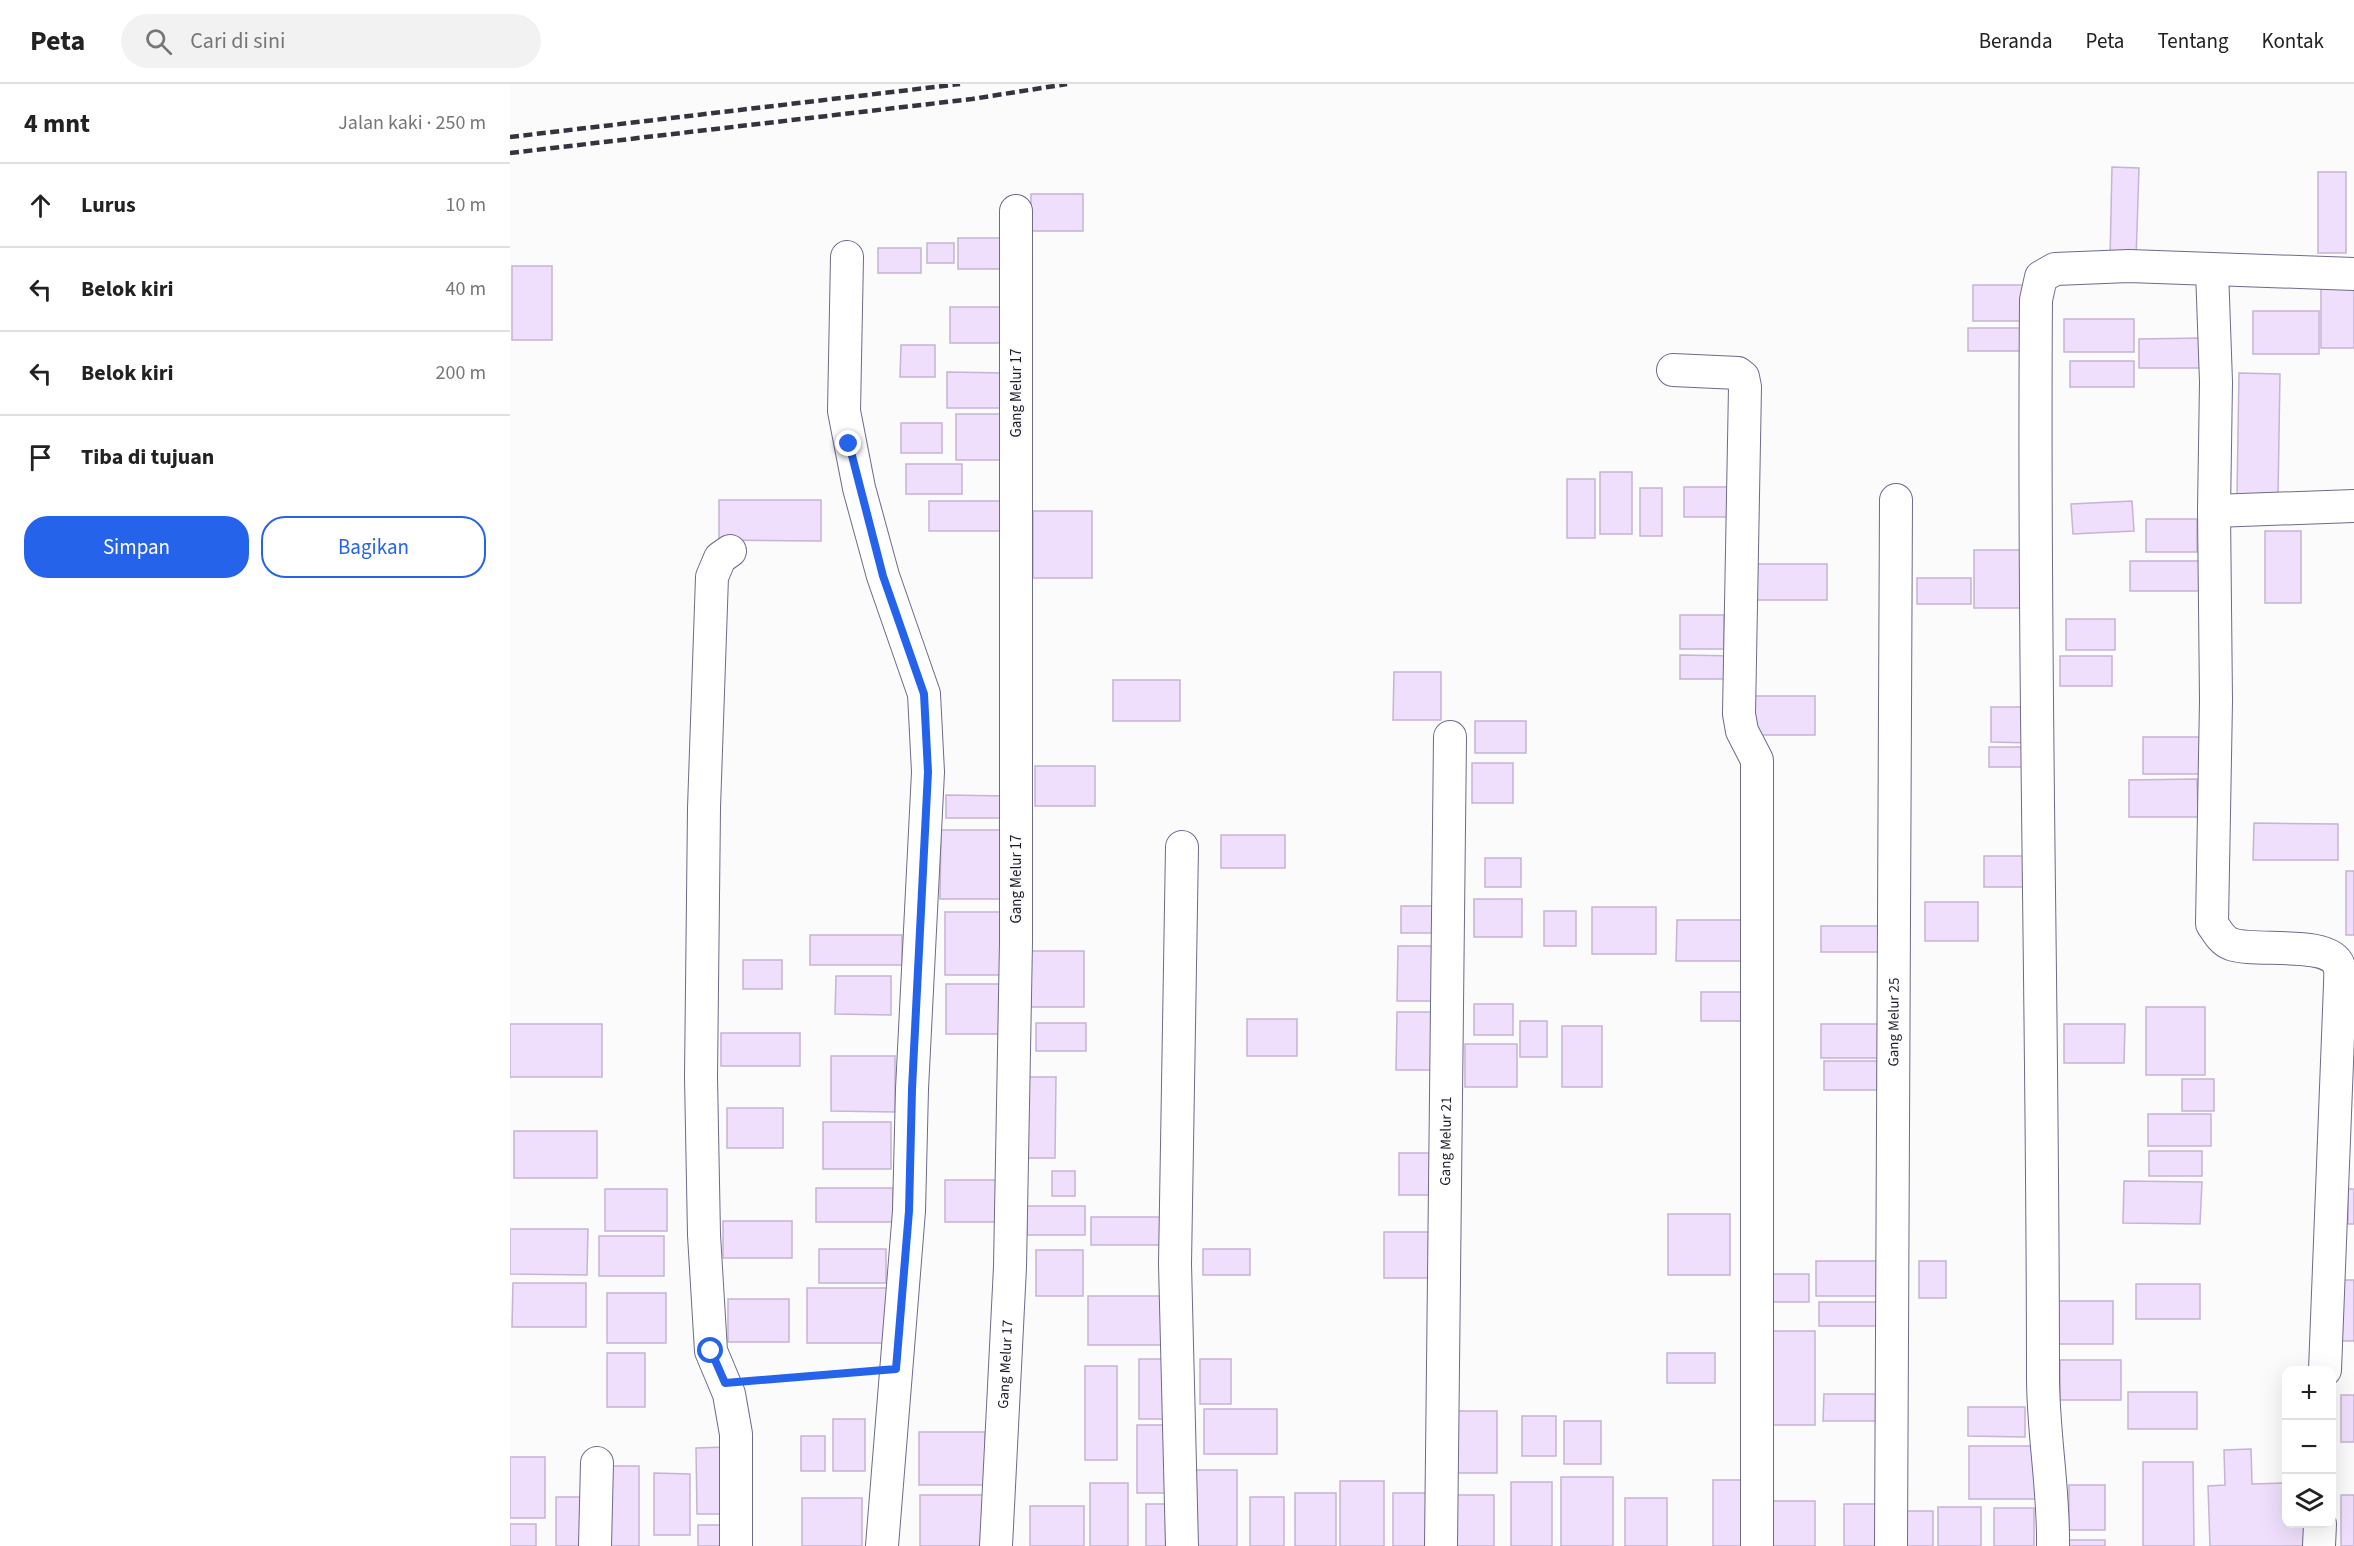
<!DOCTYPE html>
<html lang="id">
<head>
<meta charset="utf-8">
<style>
  body { margin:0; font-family:"Source Sans 3",sans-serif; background:#f2f2f2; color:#222 }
  .controls { position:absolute; right:18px; bottom:18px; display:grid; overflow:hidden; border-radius:12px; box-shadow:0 6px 24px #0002 }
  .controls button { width:54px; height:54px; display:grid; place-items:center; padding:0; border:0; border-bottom:2px solid #e0e0e0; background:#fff; color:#222; font:30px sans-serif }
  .stop { position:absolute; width:18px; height:18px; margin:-14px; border:4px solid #2563eb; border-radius:50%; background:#fff }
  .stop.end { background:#2563eb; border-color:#fff; box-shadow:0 2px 6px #0008 }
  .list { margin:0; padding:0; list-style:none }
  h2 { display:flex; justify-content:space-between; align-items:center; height:78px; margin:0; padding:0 24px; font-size:26px }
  h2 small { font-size:20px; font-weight:400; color:#767676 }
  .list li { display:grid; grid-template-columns:39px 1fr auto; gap:18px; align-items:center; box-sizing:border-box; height:84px; padding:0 24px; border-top:2px solid #e0e0e0 }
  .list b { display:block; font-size:22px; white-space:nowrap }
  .list em { font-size:20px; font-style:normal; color:#767676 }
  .actions { display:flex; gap:12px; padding:18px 24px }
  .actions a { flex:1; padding:14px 0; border:2px solid #2563eb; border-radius:24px; text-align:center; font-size:21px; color:#2563eb }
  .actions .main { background:#2563eb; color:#fff }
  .icon { flex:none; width:33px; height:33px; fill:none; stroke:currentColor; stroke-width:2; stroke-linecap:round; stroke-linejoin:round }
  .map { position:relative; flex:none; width:1844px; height:1462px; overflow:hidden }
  header { display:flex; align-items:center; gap:36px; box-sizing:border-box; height:84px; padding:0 30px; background:#fff; border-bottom:2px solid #e0e0e0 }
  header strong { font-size:28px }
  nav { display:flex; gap:33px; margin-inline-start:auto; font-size:21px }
  .search { width:420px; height:54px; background:#f2f2f2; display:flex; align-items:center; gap:15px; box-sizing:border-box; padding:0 21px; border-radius:33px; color:#767676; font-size:22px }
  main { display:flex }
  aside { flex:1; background:#fff }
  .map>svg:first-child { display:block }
  .building { fill:#efdffc; stroke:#c5b4d4; stroke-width:1.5 }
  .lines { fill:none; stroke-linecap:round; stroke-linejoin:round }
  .street-casing { stroke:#6b6b8b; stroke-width:34 }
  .path { stroke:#9b9ba1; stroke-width:4; stroke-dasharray:3 3; stroke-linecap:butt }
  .street { stroke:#fff; stroke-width:32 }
  .rail { stroke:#343440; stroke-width:4.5; stroke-dasharray:9 4.5; stroke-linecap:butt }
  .route { stroke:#2563eb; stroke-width:8 }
  .labels { text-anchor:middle; stroke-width:4.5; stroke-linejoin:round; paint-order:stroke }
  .street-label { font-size:15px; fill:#1a1a27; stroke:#fbfbfb }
</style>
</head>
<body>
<header>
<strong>Peta</strong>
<div class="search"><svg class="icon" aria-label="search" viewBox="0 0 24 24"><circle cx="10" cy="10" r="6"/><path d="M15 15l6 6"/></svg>Cari di sini</div>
<nav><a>Beranda</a><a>Peta</a><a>Tentang</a><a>Kontak</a></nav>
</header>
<main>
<aside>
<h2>4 mnt<small>Jalan kaki · 250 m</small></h2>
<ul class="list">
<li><svg class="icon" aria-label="ahead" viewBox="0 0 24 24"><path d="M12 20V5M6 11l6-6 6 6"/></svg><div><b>Lurus</b></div><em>10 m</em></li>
<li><svg class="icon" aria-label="left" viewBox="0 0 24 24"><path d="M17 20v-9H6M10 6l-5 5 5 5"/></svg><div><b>Belok kiri</b></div><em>40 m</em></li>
<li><svg class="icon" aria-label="left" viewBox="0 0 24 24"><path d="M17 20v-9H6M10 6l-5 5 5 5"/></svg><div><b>Belok kiri</b></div><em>200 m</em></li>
<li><svg class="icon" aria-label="arrive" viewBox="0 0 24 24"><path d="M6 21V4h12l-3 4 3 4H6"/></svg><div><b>Tiba di tujuan</b></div></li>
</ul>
<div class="actions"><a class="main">Simpan</a><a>Bagikan</a></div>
</aside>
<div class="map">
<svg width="1844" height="1462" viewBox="0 0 1844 1462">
  <rect width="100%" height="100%" fill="#fbfbfb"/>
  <g class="building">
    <polygon points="1602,83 1629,84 1626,176 1600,175"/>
    <rect x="1808" y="88" width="28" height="81"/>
    <rect x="521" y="110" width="52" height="37"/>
    <rect x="448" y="154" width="45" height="31"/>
    <rect x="417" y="159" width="27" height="20"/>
    <rect x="368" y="164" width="43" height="25"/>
    <rect x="2" y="182" width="40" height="74"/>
    <rect x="1463" y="201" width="51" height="36"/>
    <rect x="1811" y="202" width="33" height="62"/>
    <rect x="440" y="223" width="53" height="36"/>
    <rect x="1743" y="227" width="66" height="43"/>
    <rect x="1554" y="235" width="70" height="33"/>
    <rect x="1458" y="244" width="54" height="23"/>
    <polygon points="1692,254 1692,284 1629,284 1629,255"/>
    <polygon points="391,261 425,261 425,293 390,293"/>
    <rect x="1560" y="277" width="64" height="26"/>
    <polygon points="437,288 495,289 495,324 437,324"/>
    <polygon points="1729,289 1770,290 1768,413 1727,412"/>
    <rect x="446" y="330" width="52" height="46"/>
    <rect x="391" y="339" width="41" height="30"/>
    <rect x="396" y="380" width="56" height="30"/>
    <rect x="1090" y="388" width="32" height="62"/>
    <rect x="1057" y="395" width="28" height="59"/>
    <rect x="1174" y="403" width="55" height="30"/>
    <rect x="1130" y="404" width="22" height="48"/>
    <polygon points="209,416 311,416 311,457 209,456"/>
    <rect x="419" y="417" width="71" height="30"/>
    <polygon points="1622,417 1624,447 1563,450 1561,420"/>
    <rect x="523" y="427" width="59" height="67"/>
    <rect x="1636" y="435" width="51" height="33"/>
    <rect x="1755" y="447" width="36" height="72"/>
    <rect x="1464" y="466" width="51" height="58"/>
    <rect x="1620" y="477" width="74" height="30"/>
    <rect x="1247" y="480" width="70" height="36"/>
    <rect x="1407" y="494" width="54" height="26"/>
    <rect x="1170" y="531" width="44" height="34"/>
    <rect x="1556" y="535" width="49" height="31"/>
    <polygon points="1170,571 1226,572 1226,595 1170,595"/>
    <rect x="1550" y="572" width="52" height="30"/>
    <polygon points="884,588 931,588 931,636 883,636"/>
    <rect x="603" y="596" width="67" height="41"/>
    <rect x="1245" y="612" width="60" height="39"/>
    <polygon points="1481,623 1525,623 1525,659 1481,658"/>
    <rect x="965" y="637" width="51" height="32"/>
    <rect x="1633" y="653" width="60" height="37"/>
    <rect x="1479" y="663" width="47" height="20"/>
    <rect x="962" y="679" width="41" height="40"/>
    <rect x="525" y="682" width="60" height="40"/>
    <polygon points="1687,695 1688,733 1619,733 1619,696"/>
    <polygon points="436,711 499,712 499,734 436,734"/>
    <polygon points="1744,739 1828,740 1828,776 1743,776"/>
    <polygon points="431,746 501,746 501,815 430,815"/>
    <rect x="711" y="751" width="64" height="33"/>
    <rect x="1474" y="772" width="39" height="31"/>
    <rect x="975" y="774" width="36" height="29"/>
    <rect x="1836" y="787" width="8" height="64"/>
    <rect x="964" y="815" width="48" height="38"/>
    <rect x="1415" y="818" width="53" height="39"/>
    <rect x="891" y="822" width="40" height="27"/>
    <rect x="1082" y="823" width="64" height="47"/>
    <rect x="1034" y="827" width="32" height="35"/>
    <rect x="435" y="828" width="61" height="63"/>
    <polygon points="1167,836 1241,836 1241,877 1166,877"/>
    <rect x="1311" y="842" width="61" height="26"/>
    <rect x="300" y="851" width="92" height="30"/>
    <polygon points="888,862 926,862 926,917 887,917"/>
    <rect x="519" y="867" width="55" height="56"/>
    <rect x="233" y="876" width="39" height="29"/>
    <polygon points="326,892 381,892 381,931 325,930"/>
    <rect x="436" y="900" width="56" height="50"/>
    <rect x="1191" y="908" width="46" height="29"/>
    <rect x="964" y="920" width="39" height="31"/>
    <rect x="1636" y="923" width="59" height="68"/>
    <polygon points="887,928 927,928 927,986 886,986"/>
    <rect x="737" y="935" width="50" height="37"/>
    <rect x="1010" y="937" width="27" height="36"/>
    <rect x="526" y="939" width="50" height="28"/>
    <rect x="0" y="940" width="92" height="53"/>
    <rect x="1311" y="940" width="66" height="34"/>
    <polygon points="1554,940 1615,940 1614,979 1554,979"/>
    <rect x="1052" y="942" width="40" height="61"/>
    <rect x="211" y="949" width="79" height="33"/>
    <rect x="955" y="960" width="52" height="43"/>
    <polygon points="321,972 385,972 385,1028 321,1027"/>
    <rect x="1314" y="977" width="53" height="29"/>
    <polygon points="514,993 546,993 545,1074 514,1074"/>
    <rect x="1672" y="995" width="32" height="32"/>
    <rect x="217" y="1024" width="56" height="40"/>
    <rect x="1638" y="1030" width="63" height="32"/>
    <rect x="313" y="1038" width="68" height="47"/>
    <rect x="4" y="1047" width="83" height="47"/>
    <rect x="1639" y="1067" width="53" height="25"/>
    <rect x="889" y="1069" width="43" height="42"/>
    <rect x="542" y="1087" width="23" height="25"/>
    <rect x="435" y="1096" width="57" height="42"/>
    <polygon points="1614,1097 1692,1098 1690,1140 1613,1139"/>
    <rect x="306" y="1104" width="77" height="34"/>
    <rect x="95" y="1105" width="62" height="42"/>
    <rect x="1838" y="1105" width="6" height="35"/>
    <rect x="517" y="1122" width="58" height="29"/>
    <rect x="1158" y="1130" width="62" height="61"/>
    <rect x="581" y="1133" width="80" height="28"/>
    <rect x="213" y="1137" width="69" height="37"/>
    <polygon points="0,1145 78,1145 77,1191 0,1190"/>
    <rect x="874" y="1148" width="58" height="46"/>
    <rect x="89" y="1152" width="65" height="40"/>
    <rect x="309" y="1165" width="67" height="34"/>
    <rect x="693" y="1165" width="47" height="26"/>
    <rect x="526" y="1166" width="47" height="46"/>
    <rect x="1306" y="1177" width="66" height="35"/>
    <rect x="1409" y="1177" width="27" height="37"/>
    <rect x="1262" y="1190" width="37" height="28"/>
    <rect x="1828" y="1196" width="16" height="61"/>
    <polygon points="3,1199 76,1199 76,1243 2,1243"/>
    <rect x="1626" y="1200" width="64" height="35"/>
    <rect x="297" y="1204" width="82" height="55"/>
    <rect x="97" y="1209" width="59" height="50"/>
    <rect x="578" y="1212" width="83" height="49"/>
    <rect x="218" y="1215" width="61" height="43"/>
    <rect x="1547" y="1217" width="56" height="43"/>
    <rect x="1309" y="1218" width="65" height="24"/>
    <rect x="1258" y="1247" width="47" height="94"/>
    <rect x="97" y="1269" width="38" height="54"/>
    <rect x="1157" y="1269" width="48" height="30"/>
    <rect x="629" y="1275" width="32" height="60"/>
    <rect x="690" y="1275" width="31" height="45"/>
    <rect x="1550" y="1276" width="61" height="40"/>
    <rect x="575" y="1282" width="32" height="94"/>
    <rect x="1618" y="1308" width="69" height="37"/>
    <polygon points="1314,1310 1369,1310 1369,1337 1313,1337"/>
    <rect x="1831" y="1311" width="13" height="47"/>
    <polygon points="1458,1323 1515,1323 1515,1353 1458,1352"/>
    <rect x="694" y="1325" width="73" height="45"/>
    <rect x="943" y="1327" width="44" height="62"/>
    <rect x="1012" y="1332" width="34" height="40"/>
    <rect x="323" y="1335" width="32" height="52"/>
    <rect x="1054" y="1337" width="37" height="43"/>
    <rect x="627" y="1341" width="38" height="68"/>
    <rect x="409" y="1348" width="66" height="53"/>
    <rect x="291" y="1352" width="24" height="35"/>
    <rect x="1459" y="1362" width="68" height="53"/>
    <polygon points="217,1363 218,1430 187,1430 186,1364"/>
    <polygon points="1741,1365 1742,1400 1776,1399 1776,1440 1800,1440 1801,1462 1700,1462 1698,1402 1715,1401 1714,1366"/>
    <rect x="0" y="1373" width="35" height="61"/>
    <polygon points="1633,1378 1683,1378 1684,1462 1633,1462"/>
    <rect x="91" y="1382" width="38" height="80"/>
    <rect x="681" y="1386" width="46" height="76"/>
    <polygon points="144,1389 180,1390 180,1451 144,1451"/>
    <rect x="1051" y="1393" width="52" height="69"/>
    <rect x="1203" y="1396" width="39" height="66"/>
    <rect x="830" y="1397" width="44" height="65"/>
    <rect x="1001" y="1398" width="41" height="64"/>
    <rect x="580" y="1399" width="38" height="63"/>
    <rect x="1559" y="1401" width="36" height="45"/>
    <rect x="785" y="1409" width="41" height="53"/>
    <rect x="883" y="1409" width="46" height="53"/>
    <rect x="410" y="1411" width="67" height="51"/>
    <rect x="940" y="1411" width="44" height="51"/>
    <rect x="1831" y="1411" width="13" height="51"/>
    <rect x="46" y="1413" width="36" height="49"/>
    <rect x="740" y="1413" width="34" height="49"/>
    <rect x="292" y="1414" width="60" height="48"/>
    <rect x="1115" y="1414" width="42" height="48"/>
    <polygon points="1263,1417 1305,1417 1305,1462 1262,1462"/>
    <rect x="636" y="1420" width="34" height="42"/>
    <rect x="1334" y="1420" width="32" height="42"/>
    <rect x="520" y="1422" width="54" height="40"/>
    <rect x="1428" y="1423" width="43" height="39"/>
    <rect x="1484" y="1424" width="40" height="38"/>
    <rect x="1384" y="1427" width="39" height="35"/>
    <rect x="0" y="1440" width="26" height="22"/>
    <rect x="188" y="1441" width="29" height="21"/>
    <rect x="1553" y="1456" width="42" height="6"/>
  </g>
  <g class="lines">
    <g class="street-casing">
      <g id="street">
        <polyline points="337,173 334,327 349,404 373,492 414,610 418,688 402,1005 399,1127 372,1462"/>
        <path d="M 1702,186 L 1706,298 L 1704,427 L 1706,617 L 1702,840 C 1707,847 1712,857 1721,860 C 1744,869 1820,855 1829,882 C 1831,887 1830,895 1830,901 L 1815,1286"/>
        <polyline points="1163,286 1228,289 1233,293 1235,303 1229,630 1232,647 1247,676 1247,1462"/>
        <polyline points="1704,427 1844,422"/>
        <polyline points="220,467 210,474 202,493 194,724 191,993 194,1151 201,1267 219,1310 226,1350 226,1462"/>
        <polyline points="85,1462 87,1379"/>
        <path id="s1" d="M 486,1462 L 500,1183 L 506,858 L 506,127"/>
        <polyline points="672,1462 665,1180 672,763"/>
        <path id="s2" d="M 931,1462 L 940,653"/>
        <path id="s3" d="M 1381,1462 L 1386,416"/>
        <path d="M 1543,1462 C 1544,1405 1533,1350 1533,1293 C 1533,934 1523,575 1526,216 L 1531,193 L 1545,185 L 1619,182 L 1844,190"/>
        <polyline points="1809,1462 1810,1440"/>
      </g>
    </g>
    <polyline class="path" points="246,1296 355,1288"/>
    <use href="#street" class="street"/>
    <g class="rail">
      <polyline points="0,53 450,0"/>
      <polyline points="0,69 462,15 557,0"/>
    </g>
  </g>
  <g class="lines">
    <polyline class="route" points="201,1267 215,1299 386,1285 399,1127 402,1005 418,688 414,610 373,492 339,360"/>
  </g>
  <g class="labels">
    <g class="street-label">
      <text transform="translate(506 309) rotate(-90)" y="5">Gang Melur 17</text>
      <text transform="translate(506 795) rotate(-90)" y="5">Gang Melur 17</text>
      <text dy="5" stroke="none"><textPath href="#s3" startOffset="524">Gang Melur 25</textPath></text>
      <text dy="5" stroke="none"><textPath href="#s2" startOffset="405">Gang Melur 21</textPath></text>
      <text dy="5" stroke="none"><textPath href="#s1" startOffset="182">Gang Melur 17</textPath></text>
    </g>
  </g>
</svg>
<div class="controls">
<button>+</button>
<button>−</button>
<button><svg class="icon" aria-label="layers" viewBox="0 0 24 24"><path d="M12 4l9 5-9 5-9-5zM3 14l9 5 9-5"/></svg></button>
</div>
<div class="stop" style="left:201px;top:1267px"></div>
<div class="stop end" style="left:339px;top:360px"></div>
</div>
</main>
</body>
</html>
